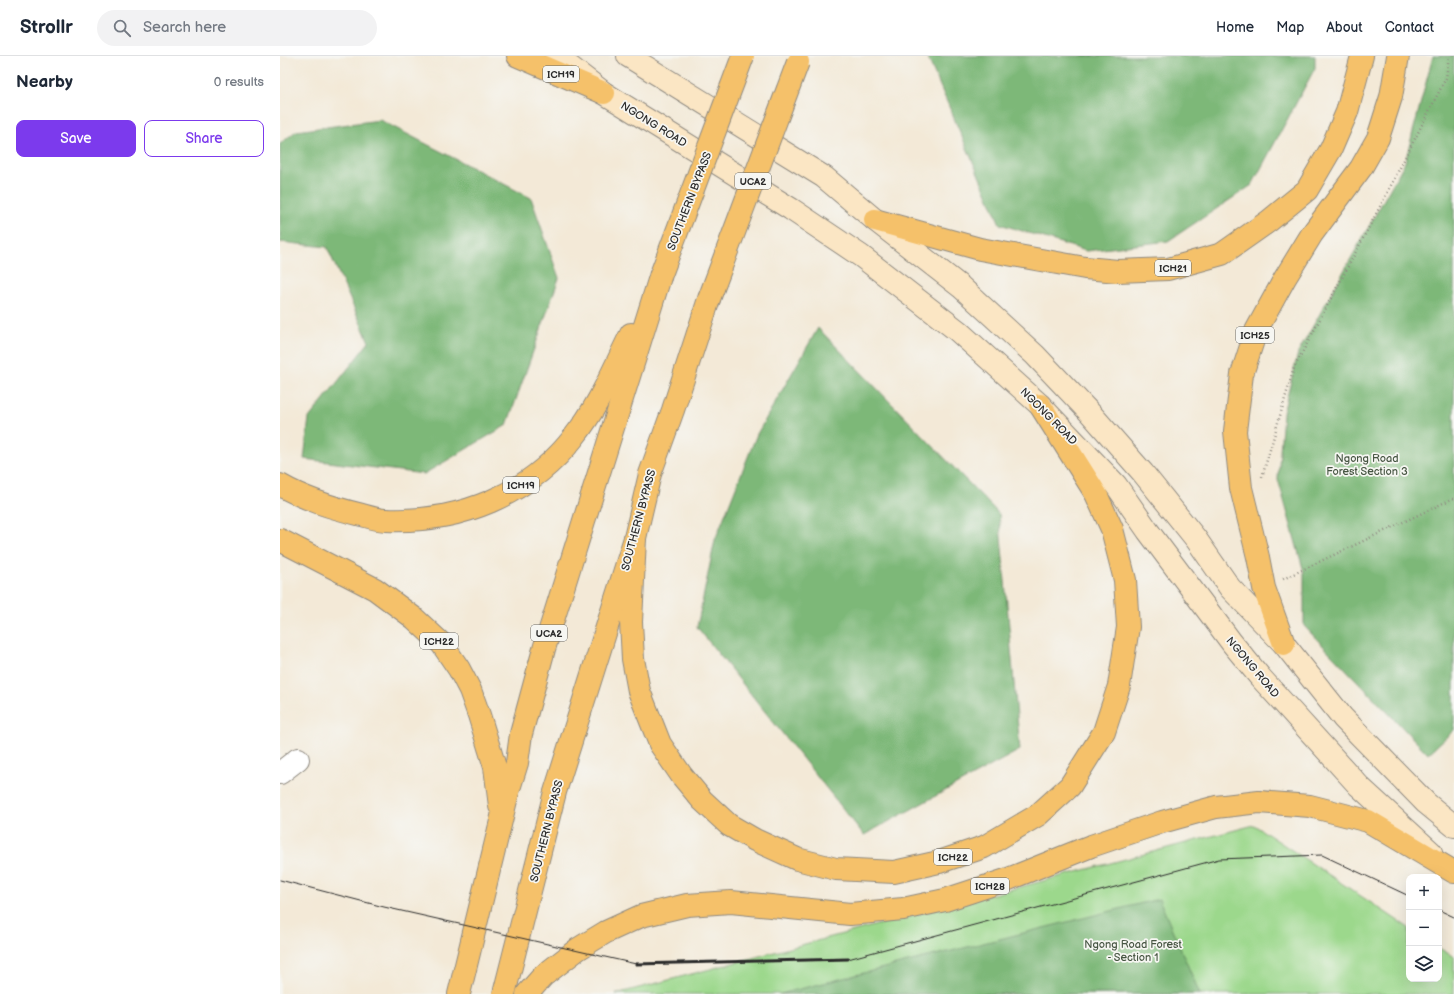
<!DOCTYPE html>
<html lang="en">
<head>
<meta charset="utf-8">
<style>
  body { margin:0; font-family:"Balsamiq Sans",sans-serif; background:#f2f2f3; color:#1f2937 }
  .controls { position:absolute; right:12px; bottom:12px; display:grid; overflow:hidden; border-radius:8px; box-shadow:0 4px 16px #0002 }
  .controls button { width:36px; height:36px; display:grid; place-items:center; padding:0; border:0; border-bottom:1px solid #e0e1e3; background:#fff; color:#1f2937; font:20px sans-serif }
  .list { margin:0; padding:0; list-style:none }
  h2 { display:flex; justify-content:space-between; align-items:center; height:52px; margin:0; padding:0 16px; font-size:17px }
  h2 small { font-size:13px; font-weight:400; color:#747a83 }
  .actions { display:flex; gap:8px; padding:12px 16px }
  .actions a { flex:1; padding:9px 0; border:1px solid #7c3aed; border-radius:8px; text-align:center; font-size:14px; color:#7c3aed }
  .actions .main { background:#7c3aed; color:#fff }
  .icon { flex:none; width:22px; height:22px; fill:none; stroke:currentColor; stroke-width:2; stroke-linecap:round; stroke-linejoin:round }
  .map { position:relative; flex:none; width:1174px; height:938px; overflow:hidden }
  header { display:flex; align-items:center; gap:24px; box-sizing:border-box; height:56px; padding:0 20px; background:#fff; border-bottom:1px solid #e0e1e3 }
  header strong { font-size:19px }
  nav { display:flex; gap:22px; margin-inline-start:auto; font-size:14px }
  .search { width:280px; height:36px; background:#f2f2f3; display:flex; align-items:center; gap:10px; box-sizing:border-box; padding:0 14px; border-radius:22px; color:#747a83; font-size:15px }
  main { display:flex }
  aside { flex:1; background:#fff }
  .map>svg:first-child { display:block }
  .green { fill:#9cd88c; stroke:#64825c }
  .forest { fill:#7db878; stroke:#547252 }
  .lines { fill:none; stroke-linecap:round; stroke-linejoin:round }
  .minor-casing { stroke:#8f8a81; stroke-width:24 }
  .secondary-casing { stroke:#8f8a81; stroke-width:24 }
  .trunk-casing { stroke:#8f8a81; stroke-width:24 }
  .path { stroke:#8f8a81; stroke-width:2.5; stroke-dasharray:1 3; stroke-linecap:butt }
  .minor { stroke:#fff; stroke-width:22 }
  .secondary { stroke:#fbe6c4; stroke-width:22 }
  .trunk { stroke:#f5c16b; stroke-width:22 }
  .tram { stroke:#2b2b2b; stroke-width:1 }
  .rail { stroke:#2b2b2b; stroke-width:3 }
  .trunk-bridge-casing { stroke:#8f8a81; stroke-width:24; stroke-linecap:butt }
  .trunk-bridge { stroke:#f5c16b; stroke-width:22 }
  .labels { text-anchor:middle; stroke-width:3.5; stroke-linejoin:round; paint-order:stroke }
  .shield { fill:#f6f6f2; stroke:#686867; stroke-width:1 }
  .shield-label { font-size:10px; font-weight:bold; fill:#2b2b2b }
  .street-label { font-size:11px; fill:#2b2b2b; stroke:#f6f6f2 }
  .park-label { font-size:11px; fill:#475643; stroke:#f6f6f2 }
</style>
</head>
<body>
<header>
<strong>Strollr</strong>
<div class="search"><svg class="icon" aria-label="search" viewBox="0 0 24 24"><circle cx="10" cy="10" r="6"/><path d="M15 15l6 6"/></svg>Search here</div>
<nav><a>Home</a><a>Map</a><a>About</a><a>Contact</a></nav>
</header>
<main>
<aside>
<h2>Nearby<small>0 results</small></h2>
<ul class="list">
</ul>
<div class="actions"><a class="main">Save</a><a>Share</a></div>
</aside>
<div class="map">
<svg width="1174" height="938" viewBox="0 0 1174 938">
  <rect width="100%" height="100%" fill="#f6f6f2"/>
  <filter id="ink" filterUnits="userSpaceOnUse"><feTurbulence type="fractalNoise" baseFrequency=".025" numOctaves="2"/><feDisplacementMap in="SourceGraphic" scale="8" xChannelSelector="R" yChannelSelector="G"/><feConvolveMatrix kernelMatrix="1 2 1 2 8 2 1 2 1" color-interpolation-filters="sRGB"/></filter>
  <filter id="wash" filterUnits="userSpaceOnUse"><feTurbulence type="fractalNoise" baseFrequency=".012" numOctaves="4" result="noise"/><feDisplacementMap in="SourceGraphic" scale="16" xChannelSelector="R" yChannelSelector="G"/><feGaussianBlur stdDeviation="0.9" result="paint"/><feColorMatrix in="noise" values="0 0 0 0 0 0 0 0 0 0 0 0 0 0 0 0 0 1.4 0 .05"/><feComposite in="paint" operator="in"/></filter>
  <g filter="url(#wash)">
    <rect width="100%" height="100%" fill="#f3e9d7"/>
    <polygon class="green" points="974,769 1129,872 1129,923 1159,923 1159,892 1174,901 1174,938 336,938"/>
    <g class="forest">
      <polygon points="647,0 1035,0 1035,12 972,129 888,185 806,195 720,168"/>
      <polygon points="1153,0 1174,0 1174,674 1148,698 1024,570 1024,516 998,423 1003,357 1018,297 1125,106"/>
      <polygon points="100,64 251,142 279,222 227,369 144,418 24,403 29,362 89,286 47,191 0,186 0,88 16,75"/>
      <polygon points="538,272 719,458 740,694 584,779 417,571 435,484 477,378"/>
      <polygon points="879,843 920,938 500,938"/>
    </g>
  </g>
  <g filter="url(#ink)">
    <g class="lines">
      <g class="minor-casing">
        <polyline id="minor" points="0,717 18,703"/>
      </g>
      <g class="secondary-casing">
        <g id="secondary">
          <polyline points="276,0 324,37 511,153 581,200 678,275 760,349 836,429 868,475 952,587 980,621 1079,730 1151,796"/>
          <polyline points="348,0 544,121 595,164 681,231 755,299 812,359 863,417 916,483 950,532 1004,588 1063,662 1146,747 1174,770"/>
        </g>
      </g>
      <g class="trunk-casing">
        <g id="trunk">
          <polyline points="238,0 324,37"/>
          <polyline points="595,164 700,193 805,212 838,215 888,213 942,198 989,165 1027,134 1051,93 1067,56 1082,0"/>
          <path d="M 0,429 C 26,444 53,452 82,459 C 89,461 98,464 106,464 C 179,467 249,439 294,381 C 319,350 334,312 351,278"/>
          <polyline points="355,482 351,566 353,603 359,635 380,688 402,720 422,744 449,769 475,784 517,803 556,813 614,816 659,806 704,791 758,759 790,730 824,676 839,630 848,571 845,524 832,473 816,438 760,349"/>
          <polyline points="0,484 95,533 134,562 162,588 179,613 190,634 199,659 215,711 220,750"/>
          <polyline points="1004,588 984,532 978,501 961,432 955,375 962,318 976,275 1005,222 1032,178 1081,112 1098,82 1111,41 1118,0"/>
          <polyline points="179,938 228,736 237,707 241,678 264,593 380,221"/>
          <polyline points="224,938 275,736 355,482 370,418 393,354 429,243"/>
          <polyline points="247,938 263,920 298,893 326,876 361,860 407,849 451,846 570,858 623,853 665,844 726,824 811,790 882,766 936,751 979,746 1030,750 1088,765 1174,816"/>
        </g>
      </g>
      <g class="path">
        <polyline points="982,421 1014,312 1103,145 1166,22 1169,0"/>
        <polyline points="1003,523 1174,442"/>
      </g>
      <use href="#minor" class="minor"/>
      <use href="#secondary" class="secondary"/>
      <use href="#trunk" class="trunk"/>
      <g class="tram">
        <polyline points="0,824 104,851 356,908"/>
        <polyline points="1159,854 1174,861"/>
        <polyline points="568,903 939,803 1042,799 1129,840"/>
      </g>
      <polyline class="rail" points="356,908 568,903"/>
      <g class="trunk-bridge-casing">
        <g id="trunk-bridge">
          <polyline points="380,221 463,0"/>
          <polyline points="429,243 518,6"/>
        </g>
      </g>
      <use href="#trunk-bridge" class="trunk-bridge"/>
    </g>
  </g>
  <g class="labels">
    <g class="shield">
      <rect x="263" y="10" width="36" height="16" rx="3"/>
      <rect x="455" y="117" width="36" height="16" rx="3"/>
      <rect x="875" y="204" width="36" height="16" rx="3"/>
      <rect x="956" y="271" width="38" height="16" rx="3"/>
      <rect x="223" y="421" width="36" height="16" rx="3"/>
      <rect x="251" y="569" width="36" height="16" rx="3"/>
      <rect x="140" y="577" width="38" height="16" rx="3"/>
      <rect x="654" y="793" width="38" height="16" rx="3"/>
      <rect x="691" y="822" width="38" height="16" rx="3"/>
    </g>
    <g class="shield-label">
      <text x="281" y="22">ICH19</text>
      <text x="473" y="129">UCA2</text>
      <text x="893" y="216">ICH21</text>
      <text x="975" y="283">ICH25</text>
      <text x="241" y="433">ICH19</text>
      <text x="269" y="581">UCA2</text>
      <text x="159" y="589">ICH22</text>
      <text x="673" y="805">ICH22</text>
      <text x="710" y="834">ICH28</text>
    </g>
    <g class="street-label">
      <text transform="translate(374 68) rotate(32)" y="4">NGONG ROAD</text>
      <text transform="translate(409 145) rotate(-69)" y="4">SOUTHERN BYPASS</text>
      <text transform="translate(769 360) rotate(45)" y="4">NGONG ROAD</text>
      <text transform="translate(358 464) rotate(-75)" y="4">SOUTHERN BYPASS</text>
      <text transform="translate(973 611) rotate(50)" y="4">NGONG ROAD</text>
      <text transform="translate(266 775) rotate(-76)" y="4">SOUTHERN BYPASS</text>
    </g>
    <g class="park-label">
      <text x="1087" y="406">Ngong Road<tspan x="1087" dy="13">Forest Section 3</tspan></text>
      <text x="853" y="892">Ngong Road Forest<tspan x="853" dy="13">- Section 1</tspan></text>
    </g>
  </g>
</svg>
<div class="controls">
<button>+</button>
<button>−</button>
<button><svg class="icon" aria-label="layers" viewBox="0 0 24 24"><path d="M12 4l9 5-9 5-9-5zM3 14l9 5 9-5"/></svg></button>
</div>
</div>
</main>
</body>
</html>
